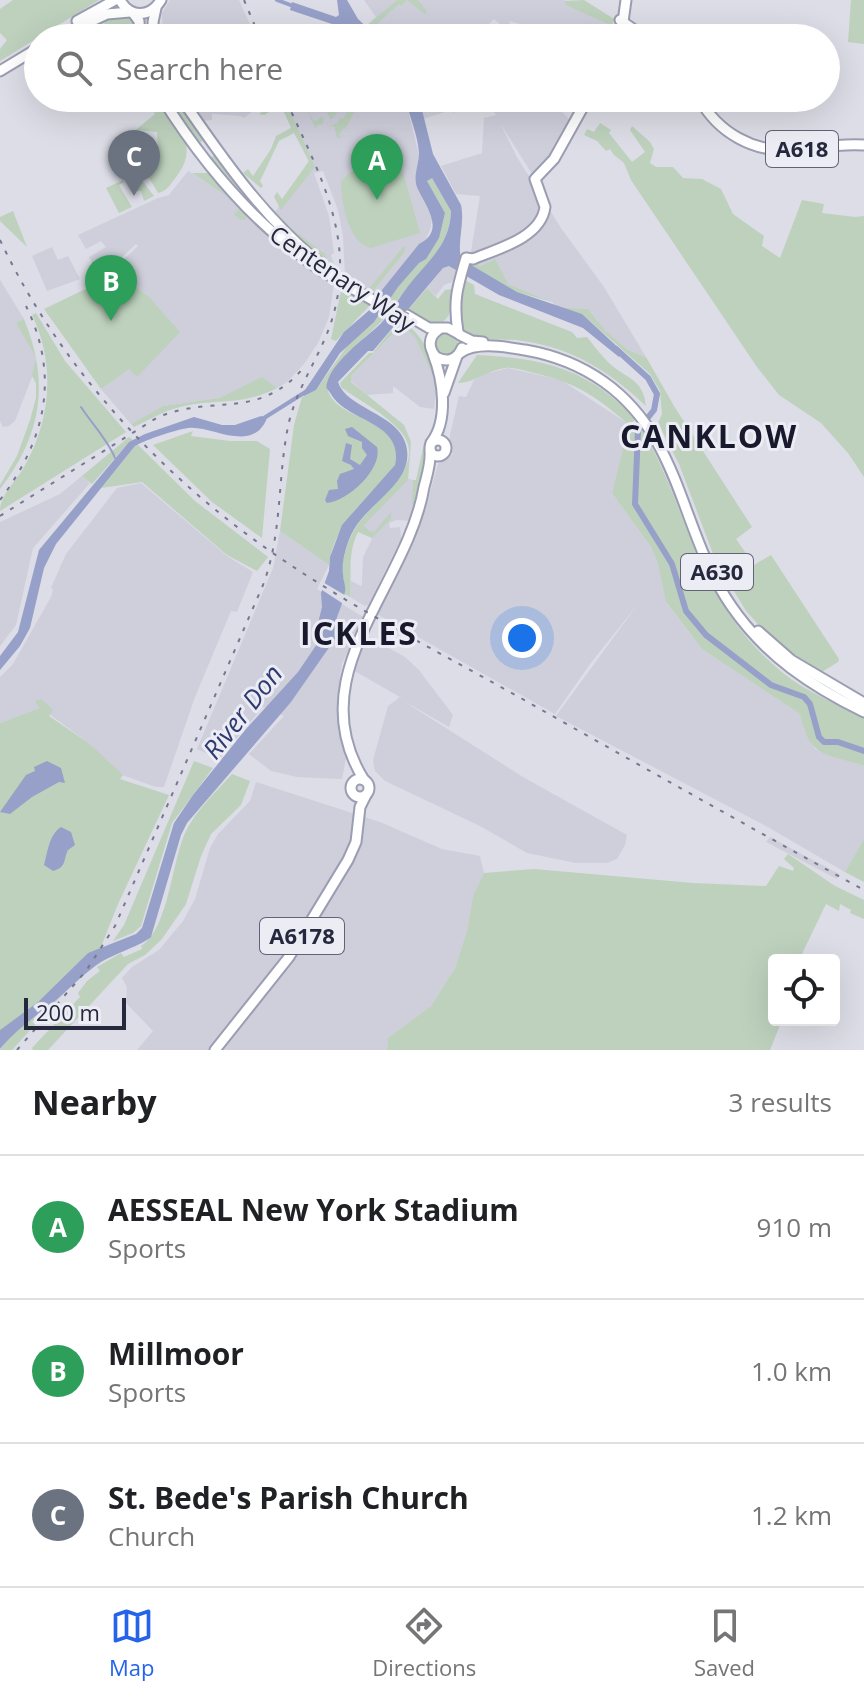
<!DOCTYPE html>
<html lang="en">
<head>
<meta charset="utf-8">
<style>
  body { margin:0; font-family:"Open Sans",sans-serif; background:#f6f6f6; color:#202124 }
  .controls { position:absolute; right:24px; bottom:24px; display:grid; overflow:hidden; border-radius:8px; box-shadow:0 8px 32px #0002 }
  .controls button { width:72px; height:72px; display:grid; place-items:center; padding:0; border:0; border-bottom:2px solid #e0e0e0; background:#fff; color:#202124; font:40px sans-serif }
  .scale { position:absolute; left:24px; bottom:20px; width:102px; box-sizing:border-box; padding-left:8px; border:4px solid #26283d; border-top:0; font-size:22px; line-height:28px; white-space:nowrap; color:#26283d; -webkit-text-stroke:6px #ebecf4; paint-order:stroke }
  .you { position:absolute; left:522px; top:638px; width:28px; height:28px; margin:-20px; border:6px solid #fff; border-radius:50%; background:#1a73e8; box-shadow:0 0 0 12px #1a73e833 }
  .badge { display:grid; place-items:center; width:52px; height:52px; border-radius:50%; background:#2563eb; color:#fff; font-size:26px; font-weight:700 }
  .pin { position:absolute; translate:-50% -66px; filter:drop-shadow(0 2px 4px #0008) }
  .pin::after { content:''; position:absolute; top:42px; width:28px; height:24px; background:inherit; clip-path:polygon(0 0,100% 0,50% 100%) }
  .list { margin:0; padding:0; list-style:none }
  h2 { display:flex; justify-content:space-between; align-items:center; height:104px; margin:0; padding:0 32px; font-size:34px }
  h2 small { font-size:26px; font-weight:400; color:#757577 }
  .list li { display:grid; grid-template-columns:52px 1fr auto; gap:24px; align-items:center; box-sizing:border-box; height:144px; padding:0 32px; border-top:2px solid #e0e0e0 }
  .list b { display:block; font-size:30px; white-space:nowrap }
  .list p { margin:0; font-size:26px; white-space:nowrap; color:#757577 }
  .list em { font-size:26px; font-style:normal; color:#757577 }
  .icon { flex:none; width:44px; height:44px; fill:none; stroke:currentColor; stroke-width:2; stroke-linecap:round; stroke-linejoin:round }
  .map { position:relative; flex:none; width:864px; height:1050px; overflow:hidden }
  .search { position:absolute; background:#fff; box-shadow:0 8px 32px #0002; left:24px; right:24px; top:24px; height:88px; display:flex; align-items:center; gap:20px; box-sizing:border-box; padding:0 28px; border-radius:44px; color:#757577; font-size:30px }
  .sheet { height:536px; background:#fff }
  nav { display:flex; justify-content:space-around; align-items:center; box-sizing:border-box; height:112px; border-top:2px solid #e0e0e0; background:#fff; font-size:22px; color:#757577 }
  nav a { display:grid; justify-items:center; gap:4px }
  nav .on { color:#2563eb }
  .map>svg:first-child { display:block }
  .built { fill:#cecfdb }
  .green { fill:#bdd1bd }
  .water { fill:#96a0c8 }
  .pier { fill:#dcdde6 }
  .lines { fill:none; stroke-linecap:round; stroke-linejoin:round }
  .stream { stroke:#96a0c8; stroke-width:2 }
  .canal { stroke:#96a0c8; stroke-width:4 }
  .river { stroke:#96a0c8; stroke-width:6 }
  .major-casing { stroke:#9b9eb2; stroke-width:13 }
  .major { stroke:#fff; stroke-width:9 }
  .rail { stroke:#757890; stroke-width:2; stroke-dasharray:4 8; stroke-linecap:butt }
  .major-bridge-casing { stroke:#9b9eb2; stroke-width:13; stroke-linecap:butt }
  .major-bridge { stroke:#fff; stroke-width:9 }
  .labels { text-anchor:middle; stroke-width:6; stroke-linejoin:round; paint-order:stroke }
  .shield { fill:#ebecf4; stroke:#616374; stroke-width:2 }
  .shield-label { font-size:22px; font-weight:bold; fill:#26283d }
  .street-label { font-size:24px; fill:#26283d; stroke:#ebecf4 }
  .water-label { font-size:26px; font-style:italic; fill:#2f3a71; stroke:#ebecf4 }
  .district-label { font-size:32px; font-weight:bold; letter-spacing:2px; fill:#18192d; stroke:#ebecf4 }
</style>
</head>
<body>
<div class="map">
<svg width="864" height="1050" viewBox="0 0 864 1050">
  <rect width="100%" height="100%" fill="#dcdde6"/>
  <g class="built">
    <polygon points="170,0 239,0 256,38 163,38 162,13"/>
    <polygon points="364,0 565,0 567,5 613,24 606,38 533,38 534,28 510,21 507,30 494,19 487,26 485,24 470,38 378,38 366,26 376,17"/>
    <polygon points="183,98 269,98 244,118 241,116 212,114 212,120 199,121"/>
    <polygon points="290,98 405,98 419,155 415,182 430,209 432,219 430,230 425,241 378,296 345,276 343,236 338,210 323,171 314,173 329,216 334,253 331,255 336,271 329,317 318,343 304,364 287,382 277,388 262,378 219,398 163,406 131,424 101,389 129,368 137,376 149,297 114,269 138,246 136,244 100,278 89,257 106,247 101,241 86,249 78,235 158,198 169,195 188,171 238,203 263,230 309,162 284,112 294,107"/>
    <polygon points="419,98 478,98 479,101 453,113 451,110 423,119"/>
    <polygon points="486,98 548,98 570,120 571,124 550,162 535,174 532,174 500,123 517,157 561,228 604,287 646,357 628,350 605,330 588,309 557,307 552,302 508,284 481,266 469,264 480,196 456,194 441,166 482,153 484,118 496,115"/>
    <polygon points="52,247 58,260 68,256 80,279 47,291 32,256"/>
    <polygon points="449,266 456,269 452,282 444,285 436,296 427,288 443,268"/>
    <polygon points="0,280 24,319 16,323 36,358 35,369 15,421 9,426 3,427 0,421"/>
    <polygon points="402,325 415,337 435,377 437,384 434,409 420,407 393,386 393,393 367,395 351,381 351,376"/>
    <polygon points="508,368 561,380 630,425 612,493 651,547 658,564 667,604 702,649 800,714 804,730 815,749 864,766 864,839 845,872 766,826 556,716 638,604 590,664 555,714 377,614 424,514 438,464 453,454 450,450 450,435 459,396 466,397 474,380 485,374"/>
    <polygon points="82,476 90,483 33,548 16,625 0,646 0,522 60,494"/>
    <polygon points="406,478 422,483 412,521 397,520 389,523 390,528 400,527 401,539 368,605 365,606 350,597 351,581 361,586 362,584 363,557 372,539 364,524"/>
    <polygon points="141,483 227,556 253,572 237,612 231,611 195,697 164,787 156,787 122,775 90,744 41,708 0,723 0,677 13,664 51,597 53,590 51,588 66,554 117,488"/>
    <polygon points="280,531 329,565 317,589 365,618 342,663 337,702 347,753 342,779 297,777 271,771 249,754 284,716 263,707 219,759 197,749 273,568"/>
    <polygon points="367,636 405,657 419,670 453,715 449,727 402,700 523,777 627,835 625,845 617,859 607,863 576,863 527,853 480,826 385,781 375,771 373,760 388,706 400,697 351,669"/>
    <polygon points="256,782 380,822 442,849 480,856 484,873 473,896 467,931 455,968 431,1006 388,1038 387,1050 137,1050 153,1031 126,1003 127,987 122,978 132,967 159,950 183,921 195,899 210,848 218,834 250,801"/>
    <polygon points="770,837 839,874 837,879 766,842"/>
  </g>
  <g class="green">
    <polygon points="13,0 99,0 0,61 0,49 7,40 0,33 0,9"/>
    <polygon points="397,0 418,0 427,12 425,14 407,0 401,6 399,4 377,24 376,28 385,38 378,38 366,26"/>
    <polygon points="584,0 614,19 609,38 604,38 610,25 566,5 565,1"/>
    <polygon points="851,0 864,0 864,44 848,42"/>
    <polygon points="117,14 133,19 137,38 106,38 102,29 106,20"/>
    <path d="M 147,98 L 158,98 C 177,125 201,146 176,177 C 170,185 167,191 158,193 L 148,176 L 137,167 L 122,174 L 119,172 L 122,155 L 130,164 L 138,162 L 145,165 L 158,152 L 157,132 L 138,130 L 120,148 L 115,169 L 110,160 L 114,148 L 155,114 Z"/>
    <polygon points="168,98 178,100 204,140 199,143"/>
    <polygon points="284,98 315,167 281,210 274,197 277,192 282,199 309,161 294,133 279,141 260,181 263,186 261,188 243,173 248,169 253,176 271,149 276,136 291,128 281,105 264,115 259,114"/>
    <path d="M 305,98 C 318,98 331,102 337,113 L 326,125 L 331,120 L 327,112 L 313,103 L 309,112 L 313,120 L 316,121 L 321,117 L 324,119 L 322,126 L 320,124 L 315,128 L 305,105 Z"/>
    <polygon points="356,98 362,98 345,129 343,129 339,135 341,137 337,138 334,126 327,127 337,123 340,118 343,119"/>
    <polygon points="600,123 611,130 609,133 632,162 645,152 630,130 632,126 650,142 654,149 650,163 656,167 673,167 683,178 702,179 721,189 733,214 764,236 762,246 780,258 802,200 824,204 822,213 855,217 864,216 864,477 848,453 821,423 779,395 757,367 631,180 624,163 614,155 610,149 606,151 597,141 584,135 587,129 594,132"/>
    <polygon points="216,153 271,223 270,225 211,158"/>
    <path d="M 399,158 L 420,233 L 371,248 C 348,244 341,201 341,181 L 354,169 Z"/>
    <polygon points="192,173 212,173 247,215 246,219 241,220 234,214 240,208 237,203"/>
    <polygon points="137,174 154,196 144,201 141,191 135,191 129,177"/>
    <path d="M 429,177 L 432,178 L 451,211 C 449,253 416,272 395,304 L 390,298 C 413,262 435,259 445,213 L 427,181 Z"/>
    <polygon points="123,180 124,182 119,185 132,207 119,213 106,188"/>
    <polygon points="271,207 292,229 325,254 330,267 314,256 270,209"/>
    <polygon points="13,211 27,247 0,221 0,217"/>
    <polygon points="403,247 406,247 403,254 372,292 368,290"/>
    <polygon points="495,259 508,284 552,302 517,292 469,266 472,263 481,266"/>
    <polygon points="114,269 149,297 180,332 137,377 129,369 101,389 44,309 98,283"/>
    <path d="M 463,279 L 474,285 L 475,294 L 572,332 L 577,338 L 587,337 C 594,346 601,355 609,363 C 626,379 643,378 646,406 C 610,372 573,348 523,341 C 508,338 473,343 463,332 C 452,321 461,293 463,279 Z"/>
    <polygon points="342,286 372,303 336,341 331,339"/>
    <path d="M 427,288 L 438,299 L 445,290 L 452,289 C 451,308 453,322 431,326 L 406,312 Z"/>
    <polygon points="557,307 588,309 605,330 628,350 646,357 674,406 752,527 736,539 754,565 771,555 839,659 838,662 820,673 814,673 772,640 746,611 715,559 679,464 658,423 662,414 660,391 650,374 582,314"/>
    <path d="M 36,313 L 65,361 L 126,432 L 0,511 C 0,496 15,482 23,469 C 51,422 56,364 32,315 Z"/>
    <path d="M 382,313 L 387,315 C 376,329 325,370 327,386 C 331,423 405,414 395,465 C 371,497 333,523 329,565 L 280,531 L 294,425 L 302,397 L 316,390 L 350,342 Z"/>
    <path d="M 24,319 C 50,382 42,435 0,489 L 0,485 L 17,456 L 30,420 L 36,398 L 36,383 L 32,376 L 36,358 L 16,323 Z"/>
    <path d="M 400,319 C 423,334 433,357 437,384 L 415,337 L 402,325 L 351,376 L 351,382 L 404,425 L 411,442 L 408,480 L 364,525 L 369,531 L 374,532 L 391,512 L 391,519 L 372,538 L 358,532 C 347,554 352,573 350,597 L 345,594 C 345,587 344,583 343,576 C 340,565 347,544 352,534 C 365,504 432,469 401,432 C 385,413 361,402 341,387 L 340,383 L 369,353 L 373,353 Z"/>
    <circle cx="446" cy="344" r="12"/>
    <path d="M 477,355 C 520,357 560,362 597,386 C 611,395 624,408 636,418 L 630,425 L 643,430 C 691,517 699,605 783,673 C 806,692 837,704 864,717 L 864,766 C 824,752 810,759 800,714 L 702,649 L 666,602 L 658,564 L 651,547 L 612,493 L 629,425 C 595,395 575,382 530,372 C 522,370 513,367 505,368 C 488,370 474,383 458,383 Z"/>
    <path d="M 262,377 L 277,388 C 239,407 217,398 180,407 C 163,411 149,420 134,427 L 131,424 L 163,406 L 219,398 Z"/>
    <polygon points="193,431 191,436 230,441 257,441 270,449 262,538 212,502 153,445"/>
    <polygon points="129,437 134,441 129,442 92,484 82,476"/>
    <path d="M 425,439 L 428,440 C 425,448 427,452 427,460 C 426,475 418,491 416,504 L 412,504 L 413,480 L 416,480 Z"/>
    <polygon points="137,444 195,501 268,557 257,571 227,555 142,482 101,488"/>
    <polygon points="41,699 53,710 49,716 90,744 123,775 120,779 169,795 118,904 100,949 88,953 38,1002 0,1030 0,723 40,708 35,701"/>
    <polygon points="194,761 213,768 172,823 141,926 133,933 113,941 124,925"/>
    <path d="M 232,774 L 250,781 L 241,805 L 211,834 L 201,856 L 186,904 L 162,939 L 145,955 L 128,964 L 48,1050 L 33,1050 L 32,1048 L 80,997 L 78,993 L 87,981 L 100,971 L 97,967 L 121,953 L 124,957 L 142,949 L 141,946 C 167,931 172,866 183,838 C 193,813 214,794 232,774 Z"/>
    <polygon points="864,839 864,882 845,872"/>
    <polygon points="788,854 835,886 864,900 864,919 850,913 851,910 840,904 839,911 826,904 799,960 774,960 774,1020 782,1020 770,1050 387,1050 388,1038 431,1006 455,968 467,931 473,896 484,873 534,869 693,883 766,886 779,866 793,871 794,868 784,859"/>
    <polygon points="62,995 12,1050 0,1050 11,1035"/>
  </g>
  <g class="water">
    <polygon points="337,0 347,0 358,19 378,38 353,38 338,26 290,10 292,2 336,17 339,15"/>
    <path d="M 405,98 L 419,98 L 433,154 L 461,205 C 465,224 457,241 461,259 L 517,292 L 582,314 L 623,352 L 619,357 L 583,328 L 499,295 L 449,266 L 443,268 L 373,351 L 368,351 L 338,382 C 346,408 395,413 405,442 C 419,481 367,502 352,533 C 347,543 341,562 343,574 C 343,581 346,585 345,592 C 342,610 332,620 335,639 L 291,702 L 187,823 L 181,835 L 151,937 C 144,944 112,955 101,962 C 86,972 75,983 62,995 C 41,1013 17,1028 0,1049 L 0,1030 L 38,1002 L 88,953 L 136,934 L 142,928 L 174,823 L 193,795 L 246,729 L 298,672 L 317,644 L 319,619 L 322,607 L 321,593 L 329,571 L 330,557 L 342,525 L 395,465 C 404,421 348,423 331,394 C 328,389 325,389 327,383 C 332,363 361,341 376,328 C 388,318 396,302 406,289 C 425,263 450,247 451,211 L 432,178 L 427,181 L 445,213 L 439,238 L 426,259 L 419,263 L 398,287 L 374,322 L 340,353 L 316,390 L 304,396 L 303,393 L 344,332 L 373,307 L 382,290 L 419,244 C 449,229 421,201 416,184 C 414,174 419,163 419,153 C 418,135 409,115 405,98 Z"/>
    <path d="M 261,416 L 267,418 C 253,455 209,424 188,428 C 175,430 147,439 135,446 L 56,544 L 44,568 L 30,628 L 20,646 L 0,670 L 0,656 L 18,632 L 39,550 L 129,442 L 145,434 L 194,417 L 222,425 L 235,425 Z"/>
    <path d="M 352,427 L 377,447 C 383,469 348,501 327,503 L 325,500 L 329,490 L 338,489 L 337,481 L 340,474 L 354,469 L 351,465 L 342,461 L 346,443 L 352,445 L 350,459 L 360,465 L 367,455 L 362,448 L 362,442 L 348,436 L 345,429 Z"/>
    <polygon points="47,761 61,768 65,783 59,782 32,797 10,814 0,812 26,775 35,771 34,767"/>
    <path d="M 61,827 L 71,832 L 75,845 L 68,850 C 63,860 67,867 53,871 L 44,865 C 48,851 49,835 61,827 Z"/>
  </g>
  <polygon class="pier" points="321,581 348,597 345,605 319,588"/>
  <g class="lines">
    <path class="stream" d="M 81,407 C 92,424 108,440 115,458"/>
    <g class="canal">
      <polyline points="277,0 293,6"/>
      <polyline points="264,418 307,391"/>
    </g>
    <polyline class="river" points="616,349 648,378 657,394 654,410 638,430 635,504 672,564 686,611 706,635 771,685 804,697 810,704 819,737 824,742 838,742 864,751"/>
    <g class="major-casing">
      <g id="major">
        <path d="M 120,0 C 130,18 150,18 161,0"/>
        <polyline points="133,13 139,21 140,38"/>
        <polyline points="620,20 646,38"/>
        <polyline points="77,21 115,0"/>
        <polyline points="56,38 107,14 130,12"/>
        <polyline points="154,38 153,22 156,8"/>
        <polyline points="618,38 623,22 626,0"/>
        <polyline points="0,71 38,48"/>
        <path d="M 162,98 C 204,165 257,227 322,271"/>
        <path d="M 181,98 C 220,155 265,220 320,263"/>
        <path d="M 699,98 C 718,133 754,153 794,150 C 818,148 840,143 864,145"/>
        <polyline points="407,315 429,328 448,328 459,334"/>
        <path d="M 438,330 C 428,337 428,348 436,357 C 447,363 457,360 462,348"/>
        <path d="M 458,332 C 453,302 457,288 466,258 L 473,259 C 497,249 541,238 545,207 L 535,179 L 554,159 L 588,98"/>
        <polyline points="460,335 472,341 483,342"/>
        <path d="M 460,353 C 476,341 506,347 525,350 C 554,355 580,365 604,382 C 683,438 680,533 732,607 C 766,656 811,686 864,712"/>
        <polyline points="444,393 457,356"/>
        <circle cx="438" cy="448" r="8"/>
        <path d="M 431,443 C 449,420 443,380 433,354"/>
        <polyline points="758,631 791,660 864,703"/>
        <circle cx="360" cy="788" r="9"/>
        <path d="M 364,780 C 298,674 407,588 424,487 C 427,475 431,464 430,451"/>
        <polyline points="215,1050 289,957 348,860 356,842 360,807 366,795"/>
      </g>
    </g>
    <use href="#major" class="major"/>
    <g class="rail">
      <polyline points="244,0 260,38"/>
      <path d="M 0,240 C 62,371 165,481 286,562 C 362,613 446,656 526,701 C 639,765 751,828 864,890"/>
      <path d="M 0,500 C 46,439 60,376 26,306"/>
      <path d="M 0,516 L 158,417 C 214,394 260,421 305,366"/>
      <path d="M 17,1050 L 86,971 L 115,926 L 263,585 C 283,532 277,476 289,422 C 297,389 316,362 328,331 C 361,244 320,176 285,98"/>
    </g>
    <g class="major-bridge-casing">
      <polyline id="major-bridge" points="322,271 406,319"/>
    </g>
    <use href="#major-bridge" class="major-bridge"/>
  </g>
  <g class="labels">
    <g class="shield">
      <rect x="766" y="131" width="72" height="36" rx="6"/>
      <rect x="681" y="554" width="72" height="36" rx="6"/>
      <rect x="260" y="918" width="84" height="36" rx="6"/>
    </g>
    <g class="shield-label">
      <text x="802" y="157">A618</text>
      <text x="717" y="580">A630</text>
      <text x="302" y="944">A6178</text>
    </g>
    <g class="street-label">
      <text transform="translate(342 279) rotate(34)" y="8">Centenary Way</text>
    </g>
    <g class="water-label">
      <text transform="translate(243 712) rotate(-52)" y="9">River Don</text>
    </g>
    <g class="district-label">
      <text x="709" y="448">CANKLOW</text>
      <text x="359" y="645">ICKLES</text>
    </g>
  </g>
</svg>
<div class="controls">
<button><svg class="icon" aria-label="locate" viewBox="0 0 24 24"><circle cx="12" cy="12" r="6"/><path d="M12 2v4M12 18v4M2 12h4M18 12h4"/></svg></button>
</div>
<div class="scale">200 m</div>
<div class="you"></div>
<div class="pin badge" style="left:377px;top:200px;background:#2e9e5b">A</div>
<div class="pin badge" style="left:111px;top:321px;background:#2e9e5b">B</div>
<div class="pin badge" style="left:134px;top:196px;background:#6b7280">C</div>
<div class="search"><svg class="icon" aria-label="search" viewBox="0 0 24 24"><circle cx="10" cy="10" r="6"/><path d="M15 15l6 6"/></svg>Search here</div>
</div>
<section class="sheet">
<h2>Nearby<small>3 results</small></h2>
<ul class="list">
<li><span class="badge" style="background:#2e9e5b">A</span><div><b>AESSEAL New York Stadium</b><p>Sports</p></div><em>910 m</em></li>
<li><span class="badge" style="background:#2e9e5b">B</span><div><b>Millmoor</b><p>Sports</p></div><em>1.0 km</em></li>
<li><span class="badge" style="background:#6b7280">C</span><div><b>St. Bede's Parish Church</b><p>Church</p></div><em>1.2 km</em></li>
</ul>
</section>
<nav>
<a class="on"><svg class="icon" aria-label="map" viewBox="0 0 24 24"><path d="M3 6l6-2 6 2 6-2v14l-6 2-6-2-6 2zM9 4v14M15 6v14"/></svg>Map</a>
<a><svg class="icon" aria-label="directions" viewBox="0 0 24 24"><path d="M12 3l9 9-9 9-9-9zM9 14v-3h6M13 9l2 2-2 2"/></svg>Directions</a>
<a><svg class="icon" aria-label="saved" viewBox="0 0 24 24"><path d="M7 4h10v16l-5-4-5 4z"/></svg>Saved</a>
</nav>
</body>
</html>
